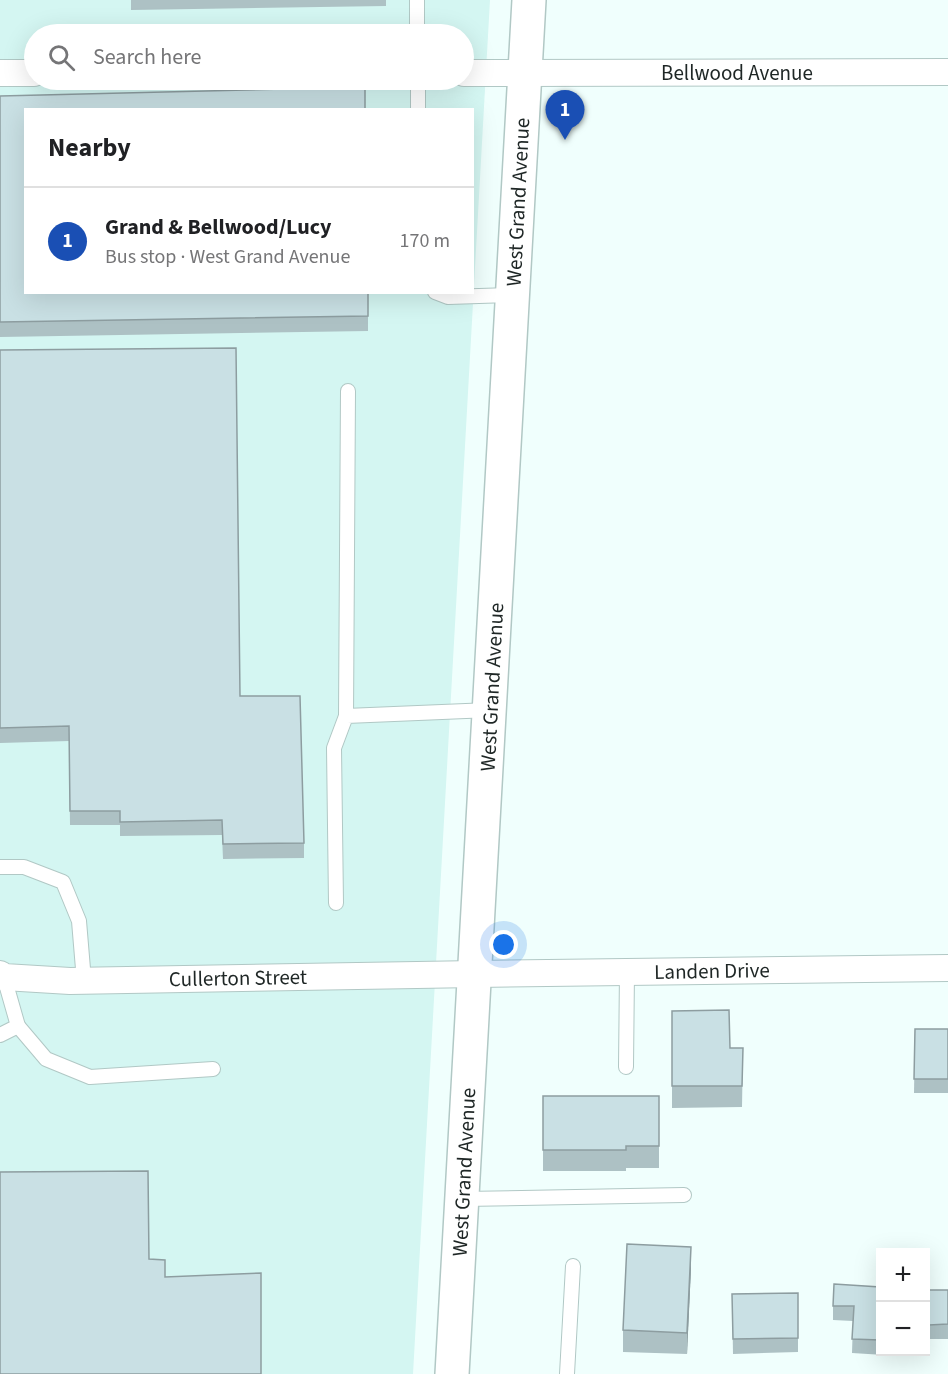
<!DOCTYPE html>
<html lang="en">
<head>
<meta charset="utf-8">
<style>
  body { margin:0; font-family:"Source Sans 3",sans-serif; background:#f2f2f2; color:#202124 }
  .controls { position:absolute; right:18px; bottom:18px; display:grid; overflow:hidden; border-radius:0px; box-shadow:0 6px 24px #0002 }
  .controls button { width:54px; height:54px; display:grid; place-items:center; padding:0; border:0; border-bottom:2px solid #e0e0e0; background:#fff; color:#202124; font:30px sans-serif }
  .you { position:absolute; left:504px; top:945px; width:21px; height:21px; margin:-15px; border:4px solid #fff; border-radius:50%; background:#1a73e8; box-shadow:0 0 0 9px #1a73e833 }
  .badge { display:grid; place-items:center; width:39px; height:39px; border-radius:50%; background:#7c3aed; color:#fff; font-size:20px; font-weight:700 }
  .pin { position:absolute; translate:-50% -50px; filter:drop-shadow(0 2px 3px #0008) }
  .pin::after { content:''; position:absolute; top:32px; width:21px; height:18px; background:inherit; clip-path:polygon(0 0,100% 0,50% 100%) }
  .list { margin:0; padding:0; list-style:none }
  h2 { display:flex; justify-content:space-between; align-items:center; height:78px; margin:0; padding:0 24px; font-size:26px }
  h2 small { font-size:20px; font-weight:400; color:#757577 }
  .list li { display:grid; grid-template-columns:39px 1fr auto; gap:18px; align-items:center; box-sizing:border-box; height:108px; padding:0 24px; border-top:2px solid #e0e0e0 }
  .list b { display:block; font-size:22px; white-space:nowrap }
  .list p { margin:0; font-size:20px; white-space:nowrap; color:#757577 }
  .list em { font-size:20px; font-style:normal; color:#757577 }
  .icon { flex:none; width:33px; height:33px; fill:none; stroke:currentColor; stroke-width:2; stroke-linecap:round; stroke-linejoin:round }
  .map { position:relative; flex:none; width:948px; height:1374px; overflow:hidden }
  .search { position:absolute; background:#fff; box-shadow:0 6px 24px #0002; left:24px; top:24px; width:450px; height:66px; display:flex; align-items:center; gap:15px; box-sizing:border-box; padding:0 21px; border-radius:33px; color:#757577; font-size:22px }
  .panel { position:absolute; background:#fff; box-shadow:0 6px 24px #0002; left:24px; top:108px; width:450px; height:186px; border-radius:0px }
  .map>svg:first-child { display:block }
  .built { fill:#d4f6f2; fill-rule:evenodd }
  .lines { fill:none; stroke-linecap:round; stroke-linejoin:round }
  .service-casing { stroke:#b1c8c5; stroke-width:16 }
  .minor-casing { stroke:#b1c8c5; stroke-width:28 }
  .secondary-casing { stroke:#b1c8c5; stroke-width:36 }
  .service { stroke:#fff; stroke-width:14 }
  .minor { stroke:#fff; stroke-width:26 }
  .secondary { stroke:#fff; stroke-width:33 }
  .wall { fill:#adc1c4 }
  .shaded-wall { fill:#8d9da0 }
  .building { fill:#c9e0e4; stroke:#8d9da0; stroke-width:1.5 }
  .labels { text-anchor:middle; stroke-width:4.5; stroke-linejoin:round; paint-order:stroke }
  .street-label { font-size:21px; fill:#1e2625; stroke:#fff }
</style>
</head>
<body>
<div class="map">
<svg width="948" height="1374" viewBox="0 0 948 1374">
  <rect width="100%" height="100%" fill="#f0fffd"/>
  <path class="built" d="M 0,0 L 490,0 L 413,1374 L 0,1374 ZM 34,34 L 464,34 L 464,80 L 34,80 ZM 26,110 L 472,110 L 472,292 L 26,292 Z"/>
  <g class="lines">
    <g class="service-casing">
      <g id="service">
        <polyline points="417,0 417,34"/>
        <polyline points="418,80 418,110"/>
        <polyline points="435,292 448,297 513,295"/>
        <polyline points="346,716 348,391"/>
        <polyline points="0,867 24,867 63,882 79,921 84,981"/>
        <polyline points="336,903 334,748 346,716 490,710"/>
        <polyline points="18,1026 46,1059 90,1077 213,1069"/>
        <polyline points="0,1035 18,1026 4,977"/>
        <polyline points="626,1067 627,972"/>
        <polyline points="463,1199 684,1195"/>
        <polyline points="567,1374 573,1266"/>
      </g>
    </g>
    <g class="minor-casing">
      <g id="minor">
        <polyline points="0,73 34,73"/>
        <polyline points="464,73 948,72"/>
        <polyline points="0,974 4,977 70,981 476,974 948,968"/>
      </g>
    </g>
    <g class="secondary-casing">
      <polyline id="secondary" points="452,1374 529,0"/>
    </g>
    <use href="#service" class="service"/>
    <use href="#minor" class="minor"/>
    <use href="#secondary" class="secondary"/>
  </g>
  <g class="wall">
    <polygon points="131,0 386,0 386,6 131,10"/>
    <polygon points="0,96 368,292 368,331 0,337"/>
    <polygon points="0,350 240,696 304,843 304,858 223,859 222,835 120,836 120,825 70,825 69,741 0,743"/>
    <polygon points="672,1011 730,1048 743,1048 742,1107 672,1108"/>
    <polygon points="915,1029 948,1029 948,1093 914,1093"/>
    <polygon points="543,1096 659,1096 659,1168 626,1168 626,1171 543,1171"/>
    <polygon points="691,1268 687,1354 623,1352 623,1330"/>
    <polygon points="880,1287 880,1352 885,1352 884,1355 852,1353 853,1321 833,1320 833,1306"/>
    <polygon points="928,1290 948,1290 948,1339 929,1339"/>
    <polygon points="798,1293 798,1352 733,1354 732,1294"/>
  </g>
  <polygon class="shaded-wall" points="691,1247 691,1268 687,1354 687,1333"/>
  <g class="building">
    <polygon points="365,87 365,110 26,110 26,292 368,292 368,316 0,322 0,96"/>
    <polygon points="236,348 240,696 300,696 304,843 223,844 222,820 120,822 120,811 70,811 69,726 0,728 0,350"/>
    <polygon points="729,1010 730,1048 743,1048 742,1086 672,1086 672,1011"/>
    <polygon points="915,1029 948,1029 948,1079 914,1079"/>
    <polygon points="543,1096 659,1096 659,1146 626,1146 626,1150 543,1150"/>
    <polygon points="148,1171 149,1259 165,1260 165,1277 261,1273 261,1374 0,1374 0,1172"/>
    <polygon points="627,1244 691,1247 687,1333 623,1330"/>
    <polygon points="834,1284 880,1287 880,1340 852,1339 854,1306 833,1306"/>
    <polygon points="928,1290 948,1290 948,1324 929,1325"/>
    <polygon points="798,1293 798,1338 733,1339 732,1294"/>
  </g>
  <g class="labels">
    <g class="street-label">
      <text x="737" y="80">Bellwood Avenue</text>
      <text transform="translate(518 202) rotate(-87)" y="7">West Grand Avenue</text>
      <text transform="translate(492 687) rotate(-87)" y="7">West Grand Avenue</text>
      <text transform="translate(712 971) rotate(-1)" y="7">Landen Drive</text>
      <text transform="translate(238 978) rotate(-1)" y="7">Cullerton Street</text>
      <text transform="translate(464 1172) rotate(-87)" y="7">West Grand Avenue</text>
    </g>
  </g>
</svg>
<div class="controls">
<button>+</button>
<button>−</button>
</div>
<div class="you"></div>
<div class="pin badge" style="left:565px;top:140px;background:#1a4fb4">1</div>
<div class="search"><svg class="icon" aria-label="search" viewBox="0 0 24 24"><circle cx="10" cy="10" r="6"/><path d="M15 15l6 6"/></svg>Search here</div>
<section class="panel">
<h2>Nearby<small></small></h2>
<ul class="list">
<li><span class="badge" style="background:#1a4fb4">1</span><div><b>Grand &amp; Bellwood/Lucy</b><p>Bus stop · West Grand Avenue</p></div><em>170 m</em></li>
</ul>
</section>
</div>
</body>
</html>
